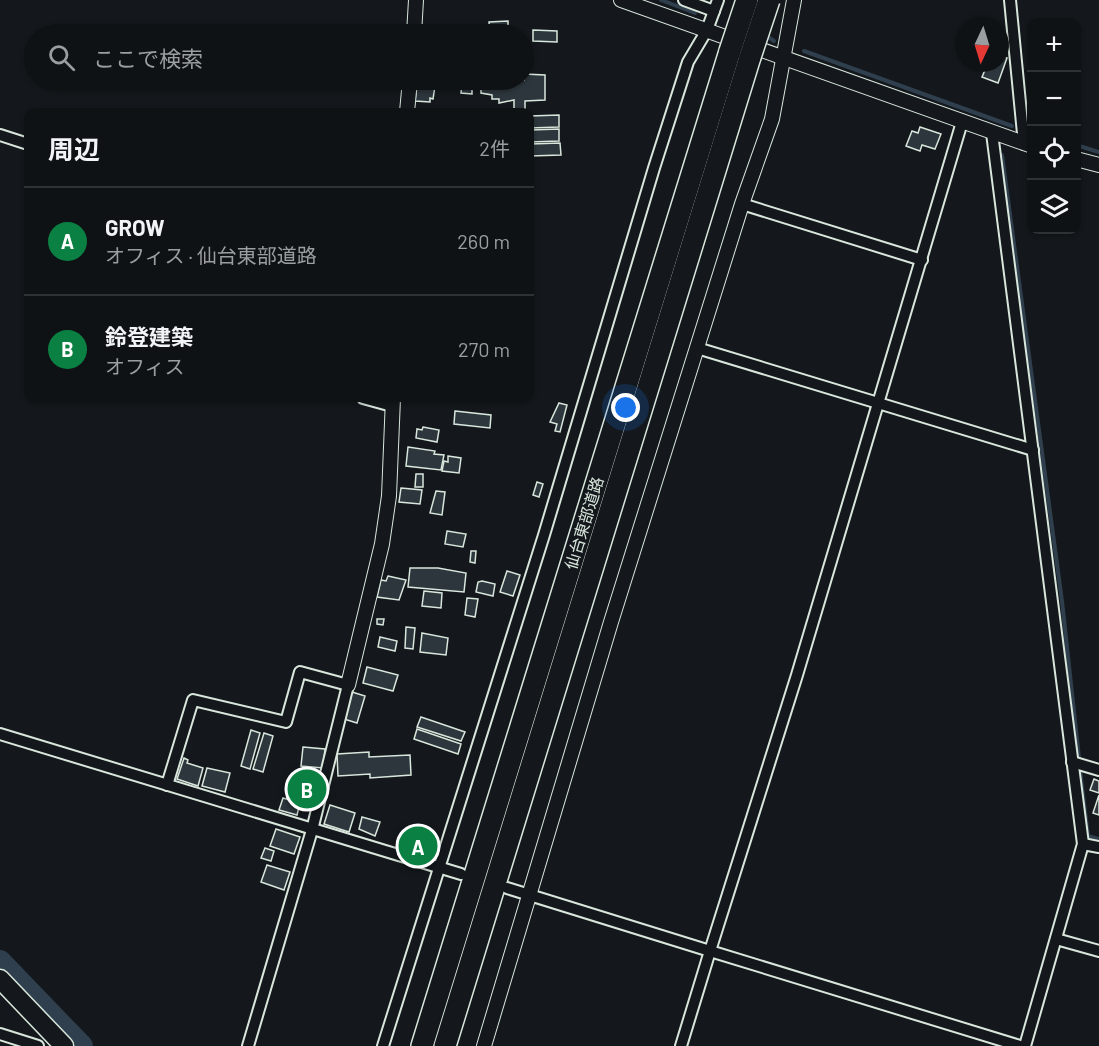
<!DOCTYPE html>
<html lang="ja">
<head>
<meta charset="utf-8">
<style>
  body { margin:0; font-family:Barlow,"Noto Sans JP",sans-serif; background:#1d2022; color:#f1f3f6 }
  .controls { position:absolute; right:18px; top:18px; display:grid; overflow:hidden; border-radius:12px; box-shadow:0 2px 4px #0004 }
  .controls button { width:54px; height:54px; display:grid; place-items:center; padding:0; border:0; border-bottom:2px solid #2f3234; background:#0f1215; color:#f1f3f6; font:30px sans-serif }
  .compass { position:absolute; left:955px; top:18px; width:54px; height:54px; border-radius:50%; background:#0f1215; box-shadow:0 2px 4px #0004; rotate:184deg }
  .you { position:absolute; left:626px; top:408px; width:21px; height:21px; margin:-15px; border:4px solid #fff; border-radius:50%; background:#1a73e8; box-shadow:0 0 0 9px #1a73e833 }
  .badge { display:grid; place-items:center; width:39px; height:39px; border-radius:50%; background:#0b8043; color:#fff; font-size:20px; font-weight:700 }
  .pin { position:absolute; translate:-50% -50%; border:3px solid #fff; box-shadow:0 2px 6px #0006 }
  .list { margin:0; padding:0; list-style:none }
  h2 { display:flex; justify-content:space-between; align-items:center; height:78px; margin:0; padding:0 24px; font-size:26px }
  h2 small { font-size:20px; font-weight:400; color:#9b9ea0 }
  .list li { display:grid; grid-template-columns:39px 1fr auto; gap:18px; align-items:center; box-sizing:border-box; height:108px; padding:0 24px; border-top:2px solid #2f3234 }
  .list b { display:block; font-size:22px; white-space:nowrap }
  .list p { margin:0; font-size:20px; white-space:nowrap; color:#9b9ea0 }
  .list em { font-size:20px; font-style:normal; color:#9b9ea0 }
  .icon { flex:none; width:33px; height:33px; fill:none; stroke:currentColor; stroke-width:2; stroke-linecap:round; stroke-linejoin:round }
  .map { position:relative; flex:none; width:1099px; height:1046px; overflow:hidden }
  .search { position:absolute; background:#0f1215; box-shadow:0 2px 4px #0004; left:24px; top:24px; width:510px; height:66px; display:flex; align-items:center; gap:15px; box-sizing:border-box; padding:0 21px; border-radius:33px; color:#9b9ea0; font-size:22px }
  .panel { position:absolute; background:#0f1215; box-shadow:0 2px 4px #0004; left:24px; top:108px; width:510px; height:294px; border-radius:12px }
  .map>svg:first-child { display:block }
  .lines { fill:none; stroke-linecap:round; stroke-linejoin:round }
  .stream { stroke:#2f3f4d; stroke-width:4 }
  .river { stroke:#2f3f4d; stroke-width:22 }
  .building { fill:#2c363c; stroke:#d8e6dc; stroke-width:1.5 }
  .minor-casing { stroke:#d8e6dc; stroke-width:14 }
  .tertiary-casing { stroke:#d8e6dc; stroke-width:16 }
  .primary-casing { stroke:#d8e6dc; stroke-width:21 }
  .motorway-casing { stroke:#d8e6dc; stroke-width:24 }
  .minor { stroke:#14181c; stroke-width:10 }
  .tertiary { stroke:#14181c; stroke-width:14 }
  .primary { stroke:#14181c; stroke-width:18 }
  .motorway { stroke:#14181c; stroke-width:21 }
  .motorway-bridge-casing { stroke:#d8e6dc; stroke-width:24; stroke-linecap:butt }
  .motorway-bridge { stroke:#14181c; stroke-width:21 }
  .labels { text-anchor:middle; stroke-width:4.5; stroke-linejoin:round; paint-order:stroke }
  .street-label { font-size:16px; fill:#d8e6dc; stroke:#14181c }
</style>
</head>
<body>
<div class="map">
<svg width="1099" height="1046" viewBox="0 0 1099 1046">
  <rect width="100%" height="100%" fill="#14181c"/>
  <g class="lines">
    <g class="stream">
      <polyline points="661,0 695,13"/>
      <polyline points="768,37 774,41"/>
      <polyline points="804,51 1012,126"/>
      <polyline points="1076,145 1099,152"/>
      <polyline points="1002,155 1062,601 1079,758"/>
      <polyline points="1080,770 1088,836 1099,839"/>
    </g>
    <polyline class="river" points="0,961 82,1046"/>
  </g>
  <g class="building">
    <polygon points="508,21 508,34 490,34 489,22"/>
    <polygon points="533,30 557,31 557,42 533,41"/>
    <polygon points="1000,56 1007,58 998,83 982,77 988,63 1000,63"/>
    <polygon points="524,74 545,75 545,100 525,101 525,112 514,112 514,100 499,103 499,99 492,99 492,95 481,93 481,80 524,80"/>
    <polygon points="462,83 472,84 472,94 461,93"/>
    <polygon points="417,84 435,86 433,99 430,98 430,102 415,101"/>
    <polygon points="559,115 559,127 530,128 530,116"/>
    <polygon points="920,127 941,134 935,149 922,145 920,151 906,146 912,131 918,133"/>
    <polygon points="559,129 559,141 530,142 530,130"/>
    <polygon points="560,143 561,155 530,156 530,144"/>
    <polygon points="559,403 567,405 560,432 555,431 557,424 550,422"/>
    <polygon points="455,411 491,415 490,428 454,424"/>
    <polygon points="423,427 439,430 437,442 416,438 417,429 422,430"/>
    <polygon points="408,447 435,451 434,454 444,455 441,470 406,466"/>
    <polygon points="448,456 461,458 459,473 442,471 444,461 448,462"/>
    <polygon points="416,474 423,474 423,487 415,487"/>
    <polygon points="537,482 543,484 539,497 533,495"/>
    <polygon points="401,488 422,490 420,504 399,502"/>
    <polygon points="436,491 445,492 442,515 430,513"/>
    <polygon points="447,531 466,534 463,547 445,544"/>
    <polygon points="471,551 476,551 475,563 470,562"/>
    <polygon points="410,568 438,568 466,573 464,592 408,587"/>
    <polygon points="507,571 520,575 513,596 500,592"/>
    <polygon points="388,576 406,580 399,600 377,597 381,580 386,581"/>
    <polygon points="482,581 495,584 493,596 476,592 478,582"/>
    <polygon points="424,591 442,593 441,608 422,606"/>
    <polygon points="467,598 478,599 475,617 465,615"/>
    <polygon points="377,619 384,619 383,625 377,624"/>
    <polygon points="406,627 415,628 413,649 405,648"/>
    <polygon points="422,633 448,638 446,655 420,652"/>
    <polygon points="380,637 397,641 395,651 378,647"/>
    <polygon points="367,667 398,675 393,691 363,683"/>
    <polygon points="352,692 365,696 357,723 344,719"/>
    <polygon points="421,717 465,732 461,741 417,727"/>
    <polygon points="417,729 461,744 458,754 414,739"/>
    <polygon points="251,730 260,733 250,769 241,766"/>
    <polygon points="264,733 273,736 263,772 253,769"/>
    <polygon points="303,747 325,749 323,768 301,766"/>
    <polygon points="369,752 369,757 410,755 411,775 370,778 370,774 338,776 337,754"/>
    <polygon points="184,758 188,760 187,763 203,768 198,786 177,779"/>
    <polygon points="207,768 230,773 225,792 202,786"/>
    <polygon points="1094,779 1099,781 1099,793 1090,790"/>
    <polygon points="301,781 316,785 312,798 298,794"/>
    <polygon points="1099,795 1099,815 1093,813"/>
    <polygon points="283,798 300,803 297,815 279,810"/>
    <polygon points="330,805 355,813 349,832 324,824"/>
    <polygon points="362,817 380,822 375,836 359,829"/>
    <polygon points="276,829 300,837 294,854 270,846"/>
    <polygon points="408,838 429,844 425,856 404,850"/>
    <polygon points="265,848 274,851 271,861 261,858"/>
    <polygon points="267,865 290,872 284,890 261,882"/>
  </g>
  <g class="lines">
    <g class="minor-casing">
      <g id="minor">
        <polyline points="684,0 714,11"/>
        <polyline points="1010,0 1024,144"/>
        <polyline points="962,122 797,675 710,951 1020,1046"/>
        <polyline points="992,133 1083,844 1025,1046"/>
        <polyline points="0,135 28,144"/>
        <polyline points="742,204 922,260"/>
        <polyline points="697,348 1033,450"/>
        <polyline points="363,398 392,406"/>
        <polyline points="0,734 461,874"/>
        <polyline points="1072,762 1099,770"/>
        <polyline points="167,785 193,700 286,722 300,672 348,685 312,830 248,1046"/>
        <polyline points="1083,844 1099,847"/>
        <polyline points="507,888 710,951 681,1046"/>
        <polyline points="1056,939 1099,951"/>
        <polyline points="0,1034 38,1046"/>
        <polyline points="383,1046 544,535 654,168 688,62 707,30 718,0"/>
      </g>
    </g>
    <g class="tertiary-casing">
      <g id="tertiary">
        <polyline points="621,0 1032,146"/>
        <polyline points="414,34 416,0"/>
        <polyline points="407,112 410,80"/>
        <polyline points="1076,159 1099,165"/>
        <polyline points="348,685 382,544 389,496 393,398"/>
        <polyline points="484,1046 611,622 742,204 772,119 794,0"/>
      </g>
    </g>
    <g class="primary-casing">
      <polyline id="primary" points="0,979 64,1046"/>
    </g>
    <g class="motorway-casing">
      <g id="motorway">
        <polyline points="422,1046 730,51"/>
        <polyline points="445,1046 750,57"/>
      </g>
    </g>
    <use href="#minor" class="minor"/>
    <use href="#tertiary" class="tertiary"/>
    <use href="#primary" class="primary"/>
    <use href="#motorway" class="motorway"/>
    <g class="motorway-bridge-casing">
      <g id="motorway-bridge">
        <polyline points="730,51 747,0"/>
        <polyline points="750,57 769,0"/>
      </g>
    </g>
    <use href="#motorway-bridge" class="motorway-bridge"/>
  </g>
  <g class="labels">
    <g class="street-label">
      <text transform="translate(584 523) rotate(-73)" y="6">仙台東部道路</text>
    </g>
  </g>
</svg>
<div class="controls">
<button>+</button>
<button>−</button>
<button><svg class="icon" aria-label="locate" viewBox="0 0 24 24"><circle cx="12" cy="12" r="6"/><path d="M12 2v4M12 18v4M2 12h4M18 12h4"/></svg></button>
<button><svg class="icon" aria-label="layers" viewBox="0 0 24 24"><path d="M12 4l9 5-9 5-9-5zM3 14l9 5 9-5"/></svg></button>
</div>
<svg class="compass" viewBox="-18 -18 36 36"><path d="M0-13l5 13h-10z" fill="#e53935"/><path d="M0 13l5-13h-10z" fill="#9b9ea0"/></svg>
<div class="you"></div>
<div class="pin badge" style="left:418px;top:846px">A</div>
<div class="pin badge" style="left:307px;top:789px">B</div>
<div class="search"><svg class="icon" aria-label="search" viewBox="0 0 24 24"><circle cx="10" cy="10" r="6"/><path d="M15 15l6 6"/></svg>ここで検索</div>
<section class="panel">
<h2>周辺<small>2件</small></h2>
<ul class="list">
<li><span class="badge">A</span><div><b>GROW</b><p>オフィス · 仙台東部道路</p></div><em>260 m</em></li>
<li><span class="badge">B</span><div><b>鈴登建築</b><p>オフィス</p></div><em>270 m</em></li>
</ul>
</section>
</div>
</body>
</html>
